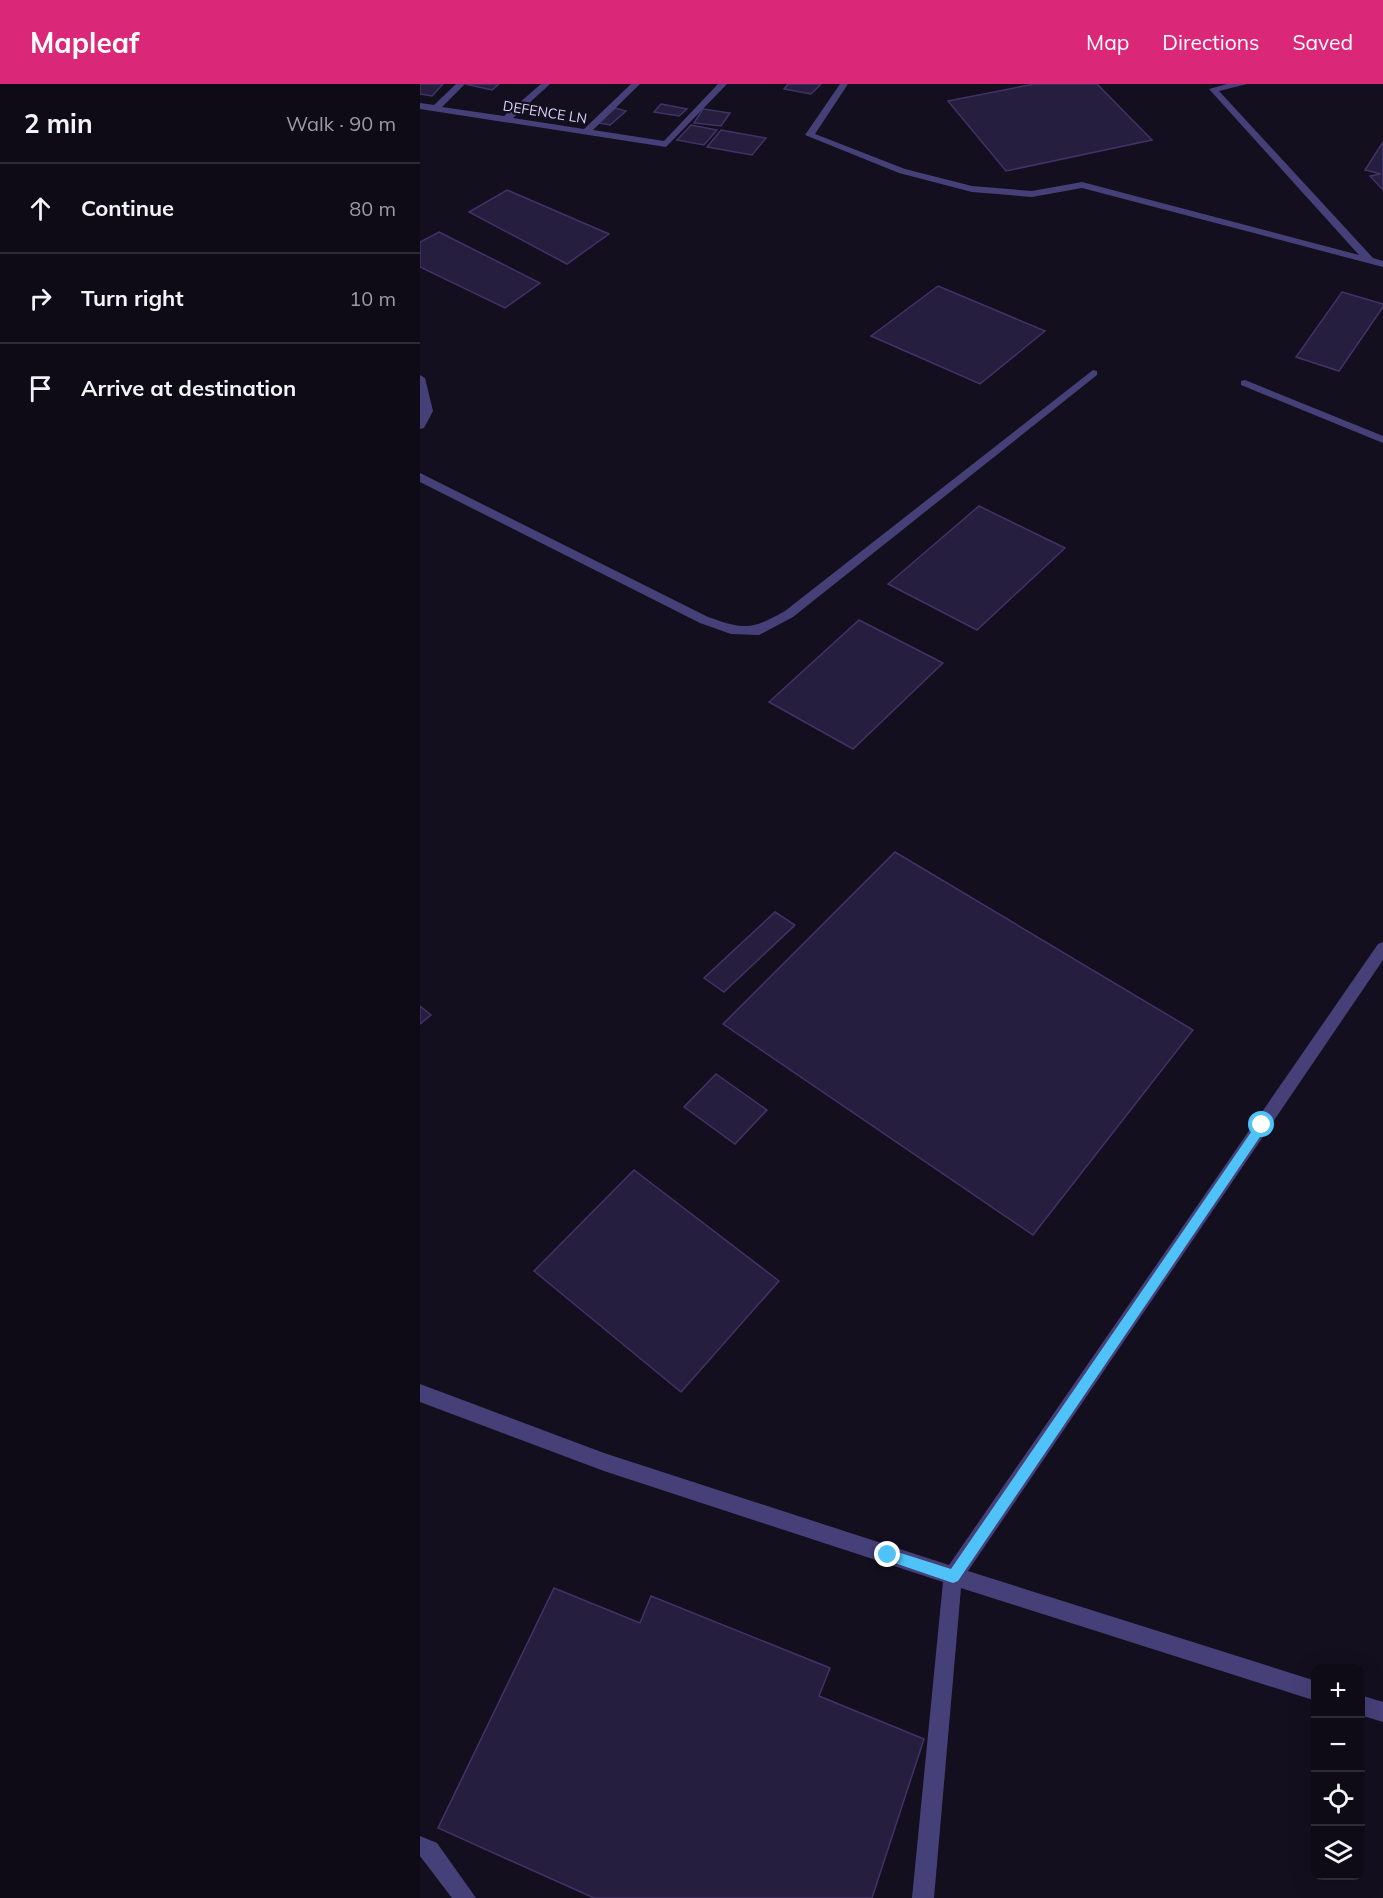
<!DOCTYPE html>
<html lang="en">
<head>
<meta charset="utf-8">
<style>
  body { margin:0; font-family:Mulish,sans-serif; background:#171420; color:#f1f3f6 }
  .controls { position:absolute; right:18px; bottom:18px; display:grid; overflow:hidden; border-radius:12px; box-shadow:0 6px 24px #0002 }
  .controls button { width:54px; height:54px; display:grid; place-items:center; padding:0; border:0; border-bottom:2px solid #2e2b36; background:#0e0b17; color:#f1f3f6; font:30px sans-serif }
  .stop { position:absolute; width:18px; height:18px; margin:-14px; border:4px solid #4fc3f7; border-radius:50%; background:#fff }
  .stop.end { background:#4fc3f7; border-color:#fff; box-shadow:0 2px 6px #0008 }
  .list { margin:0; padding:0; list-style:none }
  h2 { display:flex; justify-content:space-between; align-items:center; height:78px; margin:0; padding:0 24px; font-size:26px }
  h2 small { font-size:20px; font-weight:400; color:#9b9ba1 }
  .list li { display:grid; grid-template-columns:39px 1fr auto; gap:18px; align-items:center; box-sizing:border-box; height:90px; padding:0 24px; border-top:2px solid #2e2b36 }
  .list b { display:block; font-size:22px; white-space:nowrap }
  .list em { font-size:20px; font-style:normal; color:#9b9ba1 }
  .icon { flex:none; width:33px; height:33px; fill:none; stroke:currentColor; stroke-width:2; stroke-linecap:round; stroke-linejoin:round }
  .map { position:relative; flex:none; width:963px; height:1814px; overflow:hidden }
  header { display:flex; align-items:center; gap:36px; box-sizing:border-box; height:84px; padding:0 30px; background:#db2777; color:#fff }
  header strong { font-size:28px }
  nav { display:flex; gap:33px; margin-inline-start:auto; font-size:21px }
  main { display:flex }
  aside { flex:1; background:#0e0b17 }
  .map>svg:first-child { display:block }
  .building { fill:#261e3e; stroke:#403367; stroke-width:1.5 }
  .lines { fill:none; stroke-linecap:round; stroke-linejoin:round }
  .service { fill:#464078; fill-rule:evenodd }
  .minor { fill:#464078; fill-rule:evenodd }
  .route { fill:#4fc3f7 }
  .labels { text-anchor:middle; stroke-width:4.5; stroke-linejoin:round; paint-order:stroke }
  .far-street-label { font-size:14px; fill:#dad3f9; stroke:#130f1f }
</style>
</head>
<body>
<header>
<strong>Mapleaf</strong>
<nav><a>Map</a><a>Directions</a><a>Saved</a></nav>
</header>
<main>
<aside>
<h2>2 min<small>Walk · 90 m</small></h2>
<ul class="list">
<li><svg class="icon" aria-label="ahead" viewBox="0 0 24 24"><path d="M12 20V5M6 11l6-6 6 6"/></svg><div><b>Continue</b></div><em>80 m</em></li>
<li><svg class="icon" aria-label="right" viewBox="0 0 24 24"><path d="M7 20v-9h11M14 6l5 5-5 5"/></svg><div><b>Turn right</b></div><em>10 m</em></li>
<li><svg class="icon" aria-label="arrive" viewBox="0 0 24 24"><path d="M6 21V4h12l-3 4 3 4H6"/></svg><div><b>Arrive at destination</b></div></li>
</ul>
</aside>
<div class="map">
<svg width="963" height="1814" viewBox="0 0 963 1814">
  <rect width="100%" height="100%" fill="#130f1f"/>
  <g class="building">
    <polygon points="0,0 23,0 12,12 0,10"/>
    <polygon points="45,0 79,0 72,6"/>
    <polygon points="368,0 401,0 391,10 364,5"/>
    <polygon points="614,0 677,0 732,56 586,87 528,17"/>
    <polygon points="241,20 267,25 259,32 234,28"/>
    <polygon points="195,24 206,27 190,41 179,39"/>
    <polygon points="283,25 310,29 301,42 274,39"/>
    <polygon points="271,41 297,46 284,61 257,56"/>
    <polygon points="301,46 346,54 332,71 287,63"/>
    <polygon points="963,58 963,106 950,92 961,90 945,86"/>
    <polygon points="87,106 189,150 147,180 49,128"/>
    <polygon points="19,148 120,199 85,224 0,183 0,158"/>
    <polygon points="518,202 625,247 560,300 451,252"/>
    <polygon points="922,208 963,220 963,223 919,287 876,273"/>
    <polygon points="559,422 645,464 557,546 468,500"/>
    <polygon points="439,536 523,579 433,665 349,618"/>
    <polygon points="475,768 773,946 613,1151 303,940"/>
    <polygon points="355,828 375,841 304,908 284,894"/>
    <polygon points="0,922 11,931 0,940"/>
    <polygon points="296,990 347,1026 315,1060 264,1023"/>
    <polygon points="214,1086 359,1197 261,1308 114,1187"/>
    <polygon points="134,1504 220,1539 231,1512 410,1584 399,1612 504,1655 452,1814 174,1814 18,1744"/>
  </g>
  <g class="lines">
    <g class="service">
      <polygon points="420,0 428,0 395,50 485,85 552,102 612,107 662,98 939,171 789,5 807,0 827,0 799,7 953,174 963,177 963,183 662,104 612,113 552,108 479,89 385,51"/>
      <path d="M 673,286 L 677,287 L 677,291 L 373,533 L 339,551 L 311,550 L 280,539 L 0,398 L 0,389 L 288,533 C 325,546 331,546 365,527 Z"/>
      <polygon points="0,291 5,294 13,327 4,344 0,345"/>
      <polygon points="825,296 963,352 963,359 821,301 821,297"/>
      <polygon points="963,858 963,876 548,1487 896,1597 896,1617 541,1504 514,1814 492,1814 523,1498 184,1387 0,1318 0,1300 184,1369 529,1481 958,860"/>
      <polygon points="940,1611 963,1618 963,1638 940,1631"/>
      <polygon points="0,1752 17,1759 56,1814 32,1814 0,1772"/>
    </g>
    <polygon class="minor" points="36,0 45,0 22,23 84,32 121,0 130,0 93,34 164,45 211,0 220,0 173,46 244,57 298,0 307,0 246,63 0,25 0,19 14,21"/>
  </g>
  <polygon class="route" points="842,1036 846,1038 846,1044 538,1497 533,1499 463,1475 462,1471 468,1465 531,1485 838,1038"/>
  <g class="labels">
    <g class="far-street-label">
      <text transform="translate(125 28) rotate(9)" y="5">DEFENCE LN</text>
    </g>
  </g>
</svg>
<div class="controls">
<button>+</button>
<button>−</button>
<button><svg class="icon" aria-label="locate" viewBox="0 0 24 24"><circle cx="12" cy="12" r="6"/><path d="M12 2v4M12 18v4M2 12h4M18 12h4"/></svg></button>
<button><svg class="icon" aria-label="layers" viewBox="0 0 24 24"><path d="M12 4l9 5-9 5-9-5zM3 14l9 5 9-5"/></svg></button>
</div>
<div class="stop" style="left:842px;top:1041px"></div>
<div class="stop end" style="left:468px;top:1471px"></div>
</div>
</main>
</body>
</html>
